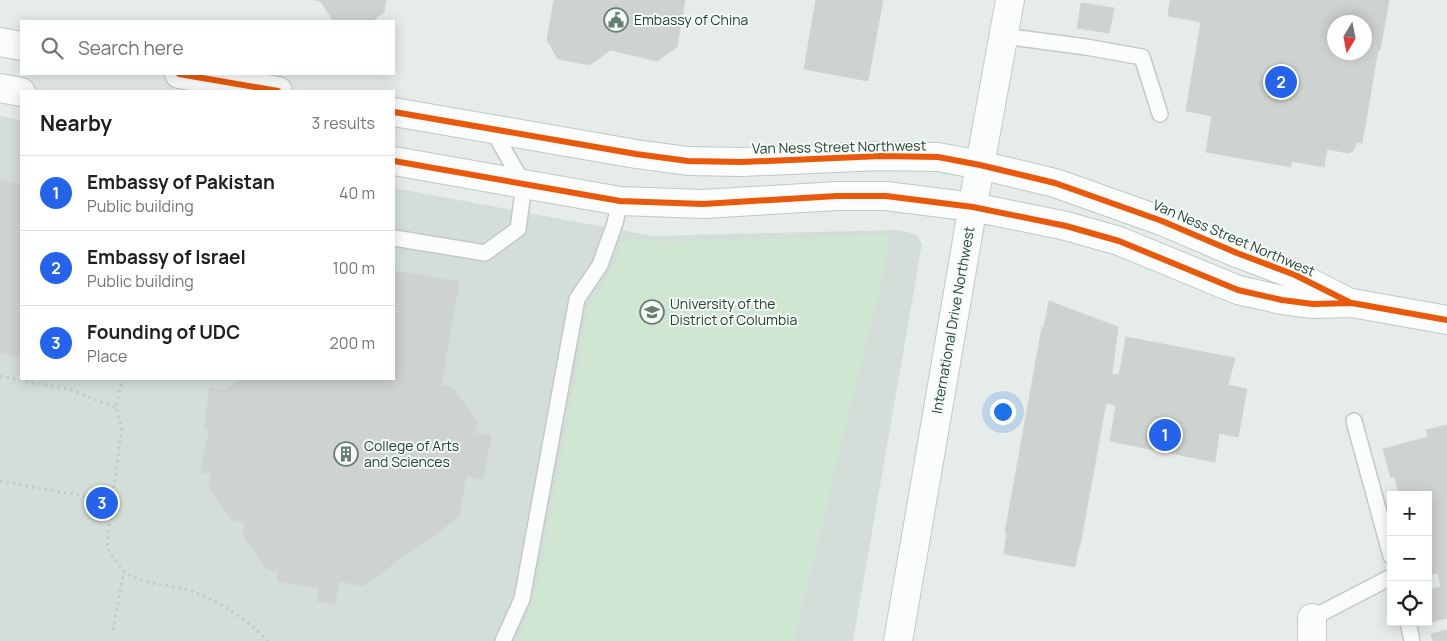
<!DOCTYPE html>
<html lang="en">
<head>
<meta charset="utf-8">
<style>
  body { margin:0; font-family:Manrope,sans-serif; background:#f2f2f2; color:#202124 }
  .controls { position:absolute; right:15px; bottom:15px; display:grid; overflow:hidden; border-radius:0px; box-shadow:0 2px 12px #0003 }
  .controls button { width:45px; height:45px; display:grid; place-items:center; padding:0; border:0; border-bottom:1px solid #e0e0e0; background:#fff; color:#202124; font:25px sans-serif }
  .compass { position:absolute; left:1327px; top:15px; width:45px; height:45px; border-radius:50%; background:#fff; box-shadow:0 2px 12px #0003; rotate:190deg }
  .you { position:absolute; left:1002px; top:411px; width:18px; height:18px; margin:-12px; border:4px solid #fff; border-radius:50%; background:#1a73e8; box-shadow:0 0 0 8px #1a73e833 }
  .badge { display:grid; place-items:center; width:32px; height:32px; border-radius:50%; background:#2563eb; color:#fff; font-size:16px; font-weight:700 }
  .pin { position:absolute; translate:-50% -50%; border:2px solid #fff; box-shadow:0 1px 5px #0006 }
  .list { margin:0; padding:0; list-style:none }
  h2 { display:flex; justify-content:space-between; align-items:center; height:65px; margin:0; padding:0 20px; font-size:21px }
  h2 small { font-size:16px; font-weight:400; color:#757577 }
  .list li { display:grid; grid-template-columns:32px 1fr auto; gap:15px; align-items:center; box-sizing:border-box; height:75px; padding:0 20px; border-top:1px solid #e0e0e0 }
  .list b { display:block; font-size:19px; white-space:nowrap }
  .list p { margin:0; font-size:16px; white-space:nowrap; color:#757577 }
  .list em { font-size:16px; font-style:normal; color:#757577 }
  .icon { flex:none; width:28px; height:28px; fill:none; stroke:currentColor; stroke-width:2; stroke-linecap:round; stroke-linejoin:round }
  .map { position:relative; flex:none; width:1447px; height:641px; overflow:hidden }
  .search { position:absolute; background:#fff; box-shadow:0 2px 12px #0003; left:20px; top:20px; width:375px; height:55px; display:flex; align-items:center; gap:12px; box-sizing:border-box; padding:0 18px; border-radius:0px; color:#757577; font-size:19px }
  .panel { position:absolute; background:#fff; box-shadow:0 2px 12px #0003; left:20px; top:90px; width:375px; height:290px; border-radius:0px }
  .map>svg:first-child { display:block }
  .built { fill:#d4ded8 }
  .green { fill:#cfe6d2 }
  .building { fill:#ced3d0; stroke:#cfd5d2; fill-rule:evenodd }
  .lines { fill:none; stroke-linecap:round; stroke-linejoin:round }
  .service-casing { stroke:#c3c9c6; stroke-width:18 }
  .minor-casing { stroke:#c3c9c6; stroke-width:30 }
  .secondary-casing { stroke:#bfc8c4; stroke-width:30 }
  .path { stroke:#c2cbc6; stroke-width:3; stroke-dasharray:2.5 4; stroke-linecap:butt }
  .service { stroke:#fbfcfc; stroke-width:15 }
  .minor { stroke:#fbfcfc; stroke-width:28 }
  .secondary { stroke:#fbfcfc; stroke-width:28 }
  .cycleway-casing { stroke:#f5faf7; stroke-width:9 }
  .cycleway { stroke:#e8590c; stroke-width:6 }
  .labels { text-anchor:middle; stroke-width:4; stroke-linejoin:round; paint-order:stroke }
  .poi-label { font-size:14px; fill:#224234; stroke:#f5faf7; text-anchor:start }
  .street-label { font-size:14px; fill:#224234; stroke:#f5faf7 }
</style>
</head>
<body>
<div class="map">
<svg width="1447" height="641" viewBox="0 0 1447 641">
  <rect width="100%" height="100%" fill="#e6ece9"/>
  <polygon class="built" points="0,116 21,120 21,379 394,379 394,188 653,236 899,230 917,235 922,244 853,641 0,641"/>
  <polygon class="green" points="892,235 794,641 518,641 534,601 589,307 612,270 624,238 673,242"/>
  <g class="building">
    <polygon points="314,0 386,0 384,12 372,21 333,20 320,1"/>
    <polygon points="554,0 685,0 677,47 657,61 610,50 590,65 558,59 547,40"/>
    <polygon points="816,0 883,0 868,81 804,69"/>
    <path d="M 1170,0 L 1389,0 L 1380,51 L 1378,50 L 1362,143 L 1357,142 L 1353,151 L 1348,153 L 1327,149 L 1324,167 L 1291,161 L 1291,167 L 1206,152 L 1212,116 L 1186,111 L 1201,22 L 1168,16 ZM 1334,22 L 1364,22 L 1364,52 L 1334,52 Z"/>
    <polygon points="1081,3 1114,8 1109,33 1077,28"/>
    <polygon points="0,180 21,184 21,357 0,353"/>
    <polygon points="394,271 459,282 441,385 452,387 477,421 474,433 491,436 483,479 466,476 459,517 363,586 339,581 335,604 317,601 319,588 277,581 278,571 267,569 243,535 245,522 232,520 209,487 211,474 201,472 209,430 204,429 210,388 225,390 241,379 394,379"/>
    <polygon points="1049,301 1118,327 1112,374 1119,375 1126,337 1235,358 1228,385 1247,389 1238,437 1219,433 1215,462 1110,441 1116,405 1106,403 1080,546 1079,545 1075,567 1004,554 1007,533 1005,533 1042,327 1044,327"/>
    <polygon points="1447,425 1447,618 1431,622 1428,621 1428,590 1441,587 1438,573 1428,576 1428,495 1399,495 1395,477 1391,478 1383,449 1428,437 1426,430"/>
    <polygon points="1447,630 1447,641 1433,641 1431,634"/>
  </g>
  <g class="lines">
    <g class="service-casing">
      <g id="service">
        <polyline points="1004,36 1086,47 1142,57 1160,114"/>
        <polyline points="394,238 485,253 518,229 524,185 492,129"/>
        <polyline points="1354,421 1391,556"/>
        <polyline points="1312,618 1391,577"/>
        <polyline points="1408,622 1412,641"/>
        <polyline points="503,641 522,599 577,299 600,265 615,223 620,201"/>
      </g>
    </g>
    <g class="minor-casing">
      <g id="minor">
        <polyline points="898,641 980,165 1010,0"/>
        <polyline points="1312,641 1312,618"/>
      </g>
    </g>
    <g class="secondary-casing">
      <g id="secondary">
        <polyline points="0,42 21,46"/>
        <polyline points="179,74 278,91"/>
        <polyline points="0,88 21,92"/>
        <polyline points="394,112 636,154 688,161 742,162 881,156 938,157 980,165 1055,183 1162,221 1237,253 1295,275 1348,302"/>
        <polyline points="394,161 620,201 703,204 837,196 886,196 973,207 1066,226 1119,241 1238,290 1282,300 1313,304 1352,303 1447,320"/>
      </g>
    </g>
    <g class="path">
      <polyline points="0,376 69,389 116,408"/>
      <path d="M 0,481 L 112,501 L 107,547 C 112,555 118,566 125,572 C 142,584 164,584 184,589 C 214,597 246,618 268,641"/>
      <polyline points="112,501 122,427 116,408 122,379"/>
      <polyline points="113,630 124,571"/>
    </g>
    <use href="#service" class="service"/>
    <use href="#minor" class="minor"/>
    <use href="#secondary" class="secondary"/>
    <g class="cycleway-casing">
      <g id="cycleway">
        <polyline points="179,74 278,91"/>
        <polyline points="394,112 636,154 688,161 742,162 881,156 938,157 980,165 1055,183 1162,221 1237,253 1295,275 1349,302"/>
        <polyline points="394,161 620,201 703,204 837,196 886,196 973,207 1066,226 1119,241 1238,290 1282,300 1313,304 1352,303 1447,320"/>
      </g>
    </g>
    <use href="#cycleway" class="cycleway"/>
  </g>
  <defs>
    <g id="civic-ring" transform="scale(1.25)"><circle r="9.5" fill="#f5faf7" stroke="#677e73" stroke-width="1.5"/><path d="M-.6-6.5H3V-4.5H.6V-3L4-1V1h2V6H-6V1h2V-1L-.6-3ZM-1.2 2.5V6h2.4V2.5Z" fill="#677e73"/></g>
    <g id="university-ring" transform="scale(1.25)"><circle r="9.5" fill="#f5faf7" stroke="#677e73" stroke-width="1.5"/><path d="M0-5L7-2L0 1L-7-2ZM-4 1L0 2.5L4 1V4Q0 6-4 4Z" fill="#677e73"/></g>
    <g id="building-ring" transform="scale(1.25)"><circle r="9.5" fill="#f5faf7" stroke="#677e73" stroke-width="1.5"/><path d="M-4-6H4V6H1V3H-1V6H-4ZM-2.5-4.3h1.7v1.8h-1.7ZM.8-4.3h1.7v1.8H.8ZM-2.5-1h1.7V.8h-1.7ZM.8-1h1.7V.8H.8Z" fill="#677e73"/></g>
  </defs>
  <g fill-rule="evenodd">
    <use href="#civic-ring" x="616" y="20"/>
    <use href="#university-ring" x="652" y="312"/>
    <use href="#building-ring" x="346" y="454"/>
  </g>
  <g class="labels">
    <g class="poi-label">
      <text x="634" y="25">Embassy of China</text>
      <text x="670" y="309">University of the<tspan x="670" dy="16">District of Columbia</tspan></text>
      <text x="364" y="451">College of Arts<tspan x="364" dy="16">and Sciences</tspan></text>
    </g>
    <g class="street-label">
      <text transform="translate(839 147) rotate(-1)" y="5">Van Ness Street Northwest</text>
      <text transform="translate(1234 238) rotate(23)" y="5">Van Ness Street Northwest</text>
      <text transform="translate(953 320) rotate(-80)" y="5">International Drive Northwest</text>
    </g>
  </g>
</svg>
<div class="controls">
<button>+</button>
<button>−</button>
<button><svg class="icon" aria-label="locate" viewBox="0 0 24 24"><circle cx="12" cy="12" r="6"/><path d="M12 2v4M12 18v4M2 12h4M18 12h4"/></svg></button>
</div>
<svg class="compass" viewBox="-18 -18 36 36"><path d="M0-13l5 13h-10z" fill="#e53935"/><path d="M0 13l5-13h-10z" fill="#757577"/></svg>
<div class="you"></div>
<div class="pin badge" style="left:1165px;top:435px">1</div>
<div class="pin badge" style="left:1281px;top:82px">2</div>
<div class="pin badge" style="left:102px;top:503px">3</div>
<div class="search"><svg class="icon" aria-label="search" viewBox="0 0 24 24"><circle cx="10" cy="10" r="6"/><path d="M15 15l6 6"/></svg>Search here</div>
<section class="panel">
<h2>Nearby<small>3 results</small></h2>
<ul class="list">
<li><span class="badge">1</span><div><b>Embassy of Pakistan</b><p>Public building</p></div><em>40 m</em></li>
<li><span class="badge">2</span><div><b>Embassy of Israel</b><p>Public building</p></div><em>100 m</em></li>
<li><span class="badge">3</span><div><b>Founding of UDC</b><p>Place</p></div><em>200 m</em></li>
</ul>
</section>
</div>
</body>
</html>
